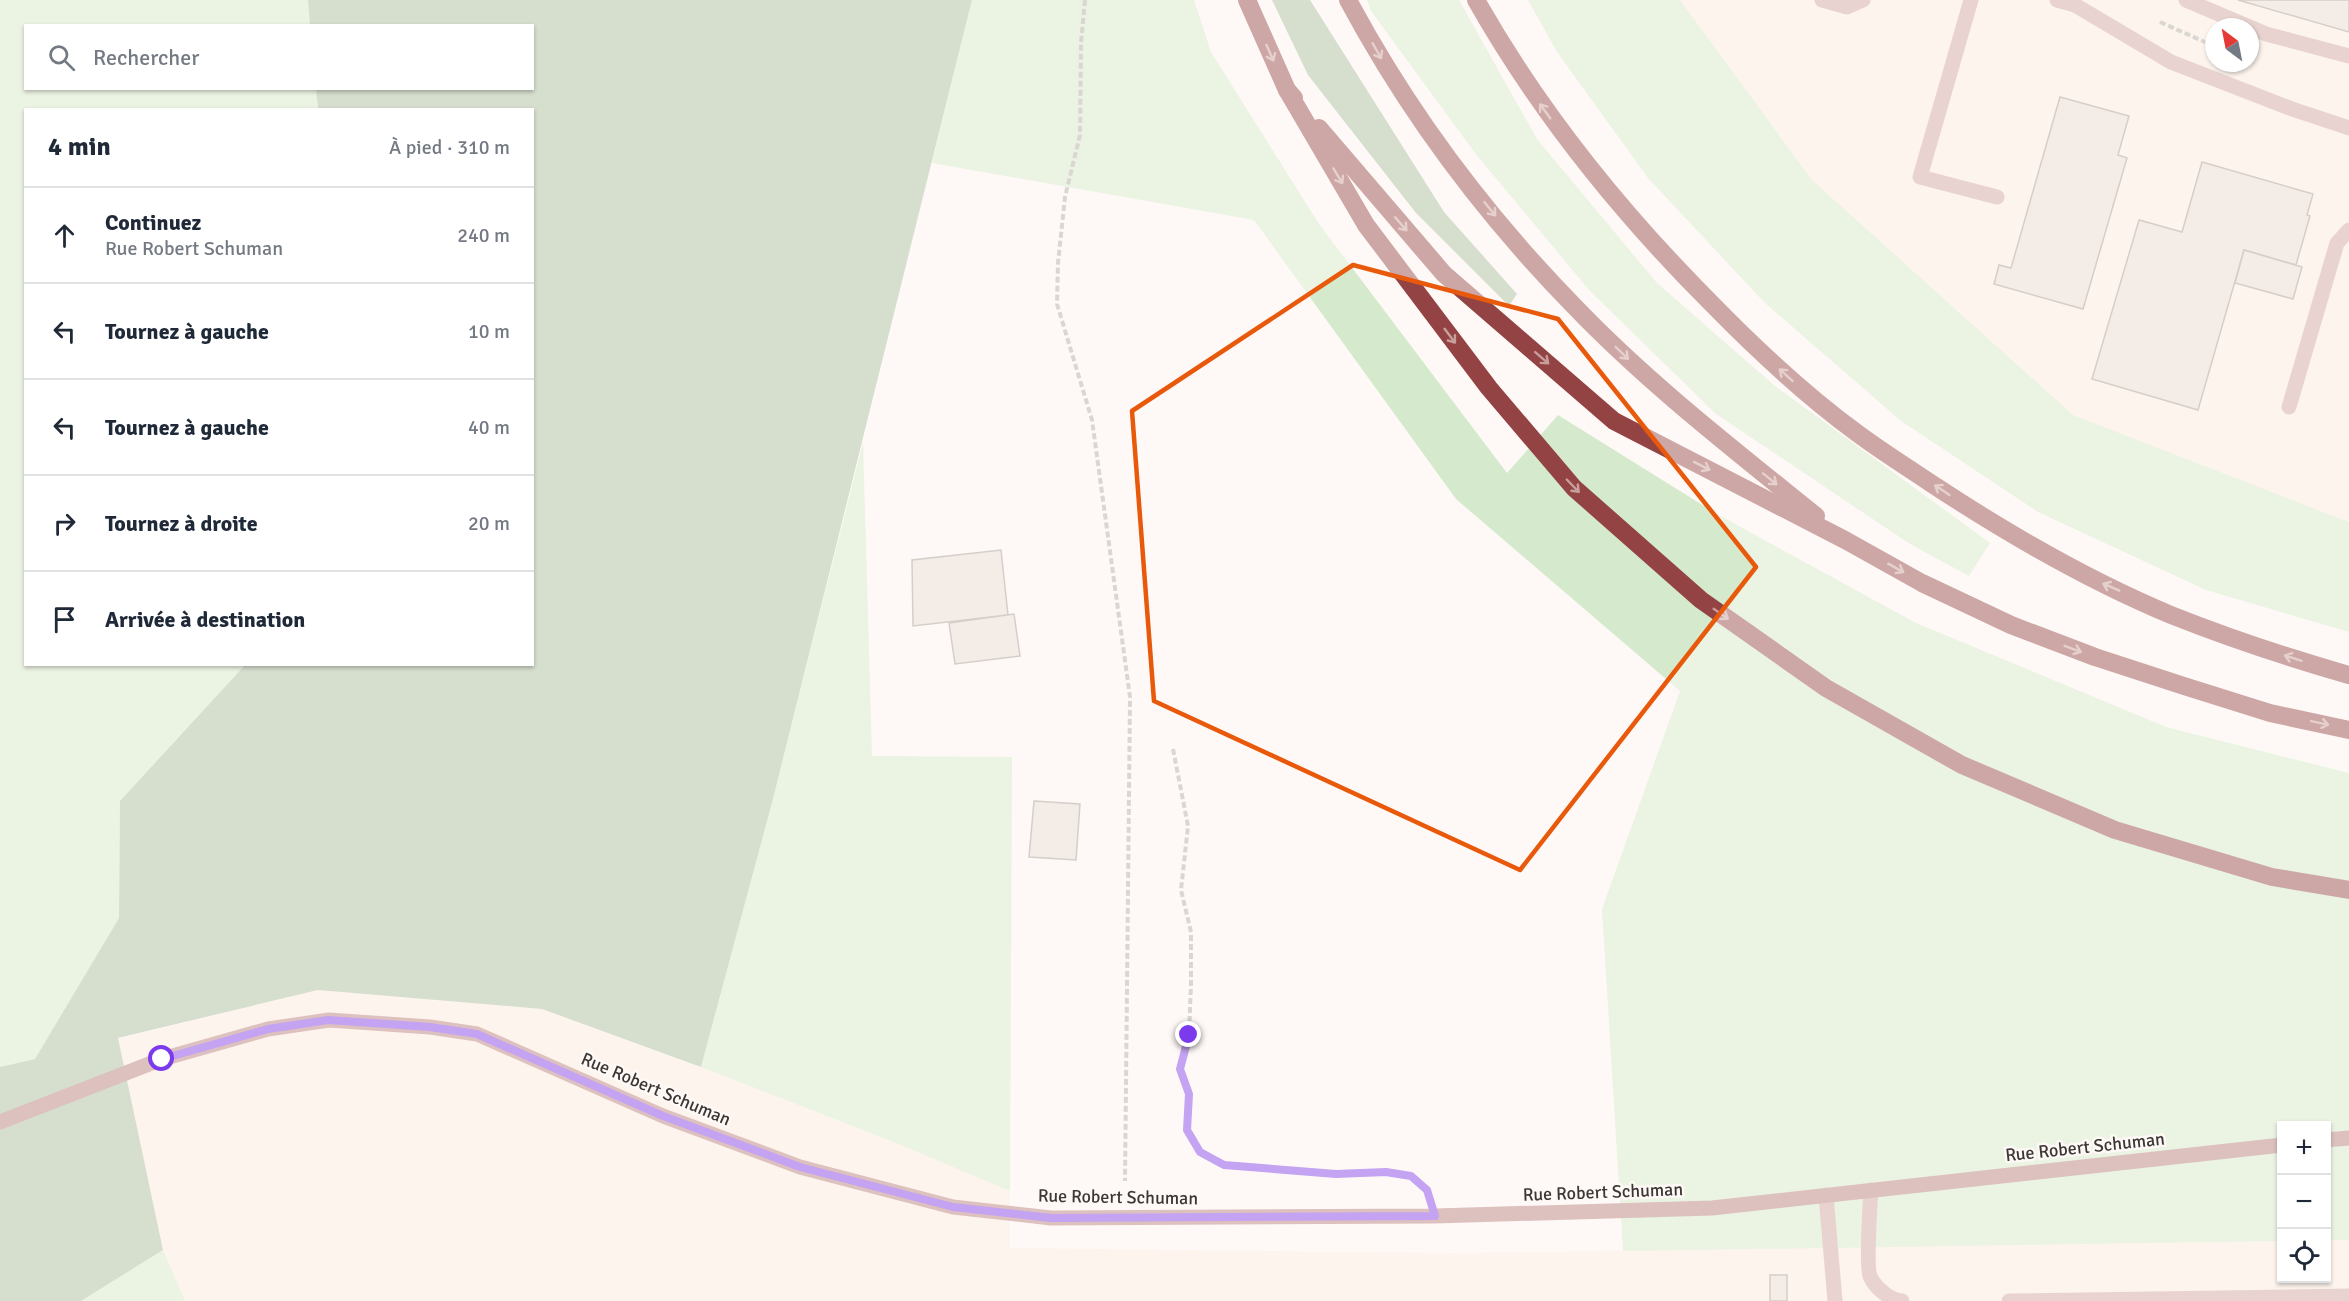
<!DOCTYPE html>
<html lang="fr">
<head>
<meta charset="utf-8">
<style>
  body { margin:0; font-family:Signika,sans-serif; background:#f2f2f3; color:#1f2937 }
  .controls { position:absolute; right:18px; bottom:18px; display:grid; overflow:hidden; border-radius:0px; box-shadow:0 2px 4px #0004 }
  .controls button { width:54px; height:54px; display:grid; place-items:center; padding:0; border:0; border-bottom:2px solid #e0e1e3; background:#fff; color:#1f2937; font:30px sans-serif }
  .compass { position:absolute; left:2205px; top:18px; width:54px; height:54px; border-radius:50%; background:#fff; box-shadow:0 2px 4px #0004; rotate:328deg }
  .stop { position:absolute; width:18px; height:18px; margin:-14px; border:4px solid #7c3aed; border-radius:50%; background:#fff }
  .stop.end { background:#7c3aed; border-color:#fff; box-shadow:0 2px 6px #0008 }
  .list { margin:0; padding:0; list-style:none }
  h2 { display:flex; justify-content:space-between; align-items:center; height:78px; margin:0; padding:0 24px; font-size:26px }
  h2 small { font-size:20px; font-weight:400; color:#747a83 }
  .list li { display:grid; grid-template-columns:39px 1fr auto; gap:18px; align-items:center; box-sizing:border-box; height:96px; padding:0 24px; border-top:2px solid #e0e1e3 }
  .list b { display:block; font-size:22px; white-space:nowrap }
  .list p { margin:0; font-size:20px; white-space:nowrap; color:#747a83 }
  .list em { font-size:20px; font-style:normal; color:#747a83 }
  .icon { flex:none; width:33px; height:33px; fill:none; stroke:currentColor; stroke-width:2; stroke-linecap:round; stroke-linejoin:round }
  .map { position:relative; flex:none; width:2349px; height:1301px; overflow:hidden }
  .search { position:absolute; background:#fff; box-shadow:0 2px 4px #0004; left:24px; top:24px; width:510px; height:66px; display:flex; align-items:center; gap:15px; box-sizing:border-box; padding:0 21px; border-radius:0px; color:#747a83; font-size:22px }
  .panel { position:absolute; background:#fff; box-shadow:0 2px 4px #0004; left:24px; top:108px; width:510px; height:558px; border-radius:0px }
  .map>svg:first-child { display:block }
  .built { fill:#fdede3; fill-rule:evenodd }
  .green { fill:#d5eacd }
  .forest { fill:#a6bc9e }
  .building { fill:#e9ddd4; stroke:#a59a92; stroke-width:1.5 }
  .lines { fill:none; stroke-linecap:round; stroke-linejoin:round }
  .path { stroke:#afaaa7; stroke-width:4; stroke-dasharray:6 3; stroke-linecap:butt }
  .lane { stroke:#cfa5a3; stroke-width:15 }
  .street { stroke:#cfa5a3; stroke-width:15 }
  .secondary { stroke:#b77c7a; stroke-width:15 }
  .highway { stroke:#934343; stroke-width:18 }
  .oneway { stroke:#c89e9c }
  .route { stroke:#7c3aed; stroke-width:8 }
  .marked { fill:none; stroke:#e8590c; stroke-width:4.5; stroke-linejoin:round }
  .labels { text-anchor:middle; stroke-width:5; stroke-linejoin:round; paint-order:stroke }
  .street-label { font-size:18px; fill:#3c3734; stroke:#fef9f6 }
</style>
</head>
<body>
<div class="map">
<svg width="2349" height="1301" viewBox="0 0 2349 1301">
  <rect width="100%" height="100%" fill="#fef9f6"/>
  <g class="built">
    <path d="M 1680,0 L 2349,0 L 2349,522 L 2073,415 L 1812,180 ZM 2214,27 L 2250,27 L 2250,63 L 2214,63 Z"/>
    <polygon points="318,990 542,1009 701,1067 896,1143 1010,1191 1010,1248 1456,1253 2281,1241 2282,1278 2326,1278 2327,1240 2349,1240 2349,1301 185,1301 163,1250 118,1039"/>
  </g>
  <g class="green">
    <polygon points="0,0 308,0 310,25 26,26 26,88 316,89 318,109 26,110 26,664 245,665 120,801 119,918 35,1059 0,1067"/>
    <polygon points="972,0 1194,0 1211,52 1319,224 1507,473 1558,415 1717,514 1916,623 2166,727 2349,773 2349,1240 2327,1240 2326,1126 2282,1126 2281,1241 1623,1251 1602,909 1680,691 1456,499 1254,220 932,163"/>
    <polygon points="1367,0 1459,0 1537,139 1657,283 1775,386 1990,543 1969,576 1910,544 1716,414 1590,291 1475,153 1371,11"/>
    <polygon points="1528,0 1680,0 1812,180 2073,415 2349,522 2349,632 2206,590 2038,512 1901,421 1764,302 1648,178 1557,52"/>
    <polygon points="863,442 872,756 1012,757 1010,1191 896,1143 701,1067 774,795"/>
    <polygon points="163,1250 185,1301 81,1301"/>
  </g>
  <g class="forest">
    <polygon points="308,0 972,0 774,795 701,1067 542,1009 318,990 118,1038 163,1250 81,1301 0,1301 0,1067 35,1059 119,918 120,801 245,665 532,664 532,110 318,109 316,89 532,88 532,26 310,25"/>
    <polygon points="1272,0 1310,0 1444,212 1517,294 1509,306 1416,213 1308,75"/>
  </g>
  <g class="building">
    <polygon points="2238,0 2349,0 2349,32"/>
    <polygon points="2060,97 2129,116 2118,155 2127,158 2083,309 1994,284 1999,265 2011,268"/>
    <polygon points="2202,162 2313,194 2307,215 2310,216 2296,265 2244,250 2198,410 2092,379 2139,220 2182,232"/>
    <polygon points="2244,250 2302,267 2293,299 2235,283"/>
    <polygon points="1001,550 1008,615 913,626 912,560"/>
    <polygon points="1014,614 1020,656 955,664 949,623"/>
    <polygon points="1034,801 1080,804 1076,860 1029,857"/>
    <rect x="1770" y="1275" width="17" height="26"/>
  </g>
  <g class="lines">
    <g class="path">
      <polyline points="1085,0 1081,43 1080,135 1065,197 1058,263 1057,304 1092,420 1130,697 1125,1181"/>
      <polyline points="2160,22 2214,46"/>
      <polyline points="1173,749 1188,826 1181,890 1191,932 1191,984 1189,1035 1180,1069 1189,1094 1187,1130 1200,1152 1224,1165 1336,1174 1386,1172 1411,1176 1427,1189"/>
    </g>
    <g class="lane">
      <polyline points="1822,0 1847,7 1863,0"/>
      <polyline points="1971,0 1920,177 1997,197"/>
      <polyline points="2186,0 2266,34 2349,56"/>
      <polyline points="2289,407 2337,243 2349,230"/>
      <path d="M 1871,1190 C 1870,1206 1866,1265 1870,1276 C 1875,1288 1890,1300 1902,1301"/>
      <polyline points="1826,1195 1835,1301"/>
      <polyline points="2009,1301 2349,1296"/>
    </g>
    <polyline class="street" points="2057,0 2075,5 2171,62 2292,109 2349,128"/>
    <g class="secondary">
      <polyline points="0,1122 162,1059 268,1029 329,1020 430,1027 477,1034 663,1116 800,1167 953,1207 1051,1218 1435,1216 1712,1208 2282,1145"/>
      <polyline points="2326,1140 2349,1138"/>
    </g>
    <g class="highway">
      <polyline points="1247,0 1287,90 1294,98"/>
      <path d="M 1348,0 C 1408,112 1486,216 1575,307 C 1648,383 1733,449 1816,516"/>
      <path d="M 1476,0 C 1540,113 1620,212 1712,304 C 1757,350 1805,395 1857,433 C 1881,451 1907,467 1932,484 C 2008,534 2087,580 2171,615 C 2229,638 2289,658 2349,675"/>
      <polyline points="1287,90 1366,225 1489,388 1574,488 1701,600 1826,688 1962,765 2115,830 2272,877 2349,890"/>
      <polyline points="1319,128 1444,274 1614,421 1845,540 1922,583 2011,625 2095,657 2184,686 2270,713 2349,730"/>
    </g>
  </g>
  <defs><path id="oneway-shaft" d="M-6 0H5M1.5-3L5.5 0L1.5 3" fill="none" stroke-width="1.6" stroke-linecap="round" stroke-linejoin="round" transform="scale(1.5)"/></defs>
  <g class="oneway">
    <use href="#oneway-shaft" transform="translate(1377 51) rotate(60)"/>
    <use href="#oneway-shaft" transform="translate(1270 53) rotate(66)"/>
    <use href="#oneway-shaft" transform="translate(1545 111) rotate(-126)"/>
    <use href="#oneway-shaft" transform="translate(1338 176) rotate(59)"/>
    <use href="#oneway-shaft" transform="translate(1490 209) rotate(51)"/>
    <use href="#oneway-shaft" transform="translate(1401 224) rotate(49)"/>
    <use href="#oneway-shaft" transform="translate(1450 336) rotate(53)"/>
    <use href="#oneway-shaft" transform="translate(1622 353) rotate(44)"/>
    <use href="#oneway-shaft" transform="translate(1542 358) rotate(41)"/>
    <use href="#oneway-shaft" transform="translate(1786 375) rotate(-138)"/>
    <use href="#oneway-shaft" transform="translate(1702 466) rotate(27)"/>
    <use href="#oneway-shaft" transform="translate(1770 479) rotate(39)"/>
    <use href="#oneway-shaft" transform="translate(1573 486) rotate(46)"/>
    <use href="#oneway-shaft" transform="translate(1942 490) rotate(-146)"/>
    <use href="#oneway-shaft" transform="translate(1896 568) rotate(29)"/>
    <use href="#oneway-shaft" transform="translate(2111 587) rotate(-156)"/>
    <use href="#oneway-shaft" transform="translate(1721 614) rotate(35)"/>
    <use href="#oneway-shaft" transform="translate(2073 649) rotate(21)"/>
    <use href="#oneway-shaft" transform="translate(2293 658) rotate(-162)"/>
    <use href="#oneway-shaft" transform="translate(2320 723) rotate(12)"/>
  </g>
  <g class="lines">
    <polyline class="route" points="162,1059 268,1029 328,1020 430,1027 477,1034 663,1116 800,1167 953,1207 1051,1218 1435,1216 1427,1190 1411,1176 1386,1172 1336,1174 1224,1165 1200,1152 1187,1130 1189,1094 1180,1069 1189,1035"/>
  </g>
  <path d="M0 0H2349V1301H0ZM 1353,265 L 1558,319 L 1756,567 L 1520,870 L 1154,701 L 1132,411 Z" fill="#fef9f6" fill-opacity=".55" fill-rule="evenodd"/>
  <path class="marked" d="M 1353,265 L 1558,319 L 1756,567 L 1520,870 L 1154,701 L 1132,411 Z"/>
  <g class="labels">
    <g class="street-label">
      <text transform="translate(656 1089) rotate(23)" y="6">Rue Robert Schuman</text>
      <text transform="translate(2085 1147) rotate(-6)" y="6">Rue Robert Schuman</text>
      <text transform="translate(1603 1192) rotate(-2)" y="6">Rue Robert Schuman</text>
      <text transform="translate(1118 1197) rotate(1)" y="6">Rue Robert Schuman</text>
    </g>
  </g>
</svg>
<div class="controls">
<button>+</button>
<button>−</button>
<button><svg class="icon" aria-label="locate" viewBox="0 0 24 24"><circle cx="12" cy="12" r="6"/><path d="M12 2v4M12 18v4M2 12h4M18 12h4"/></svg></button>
</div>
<svg class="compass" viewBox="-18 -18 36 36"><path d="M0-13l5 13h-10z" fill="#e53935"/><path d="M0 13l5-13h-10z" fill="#747a83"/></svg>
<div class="stop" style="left:162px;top:1059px"></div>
<div class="stop end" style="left:1189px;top:1035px"></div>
<div class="search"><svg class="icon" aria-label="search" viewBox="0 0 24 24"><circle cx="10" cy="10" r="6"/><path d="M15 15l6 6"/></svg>Rechercher</div>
<section class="panel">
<h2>4 min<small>À pied · 310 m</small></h2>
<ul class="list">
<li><svg class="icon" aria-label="ahead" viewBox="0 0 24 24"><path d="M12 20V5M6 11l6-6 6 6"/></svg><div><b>Continuez</b><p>Rue Robert Schuman</p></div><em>240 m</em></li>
<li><svg class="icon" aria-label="left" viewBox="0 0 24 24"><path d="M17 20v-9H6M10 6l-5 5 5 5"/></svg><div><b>Tournez à gauche</b></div><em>10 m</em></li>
<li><svg class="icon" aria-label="left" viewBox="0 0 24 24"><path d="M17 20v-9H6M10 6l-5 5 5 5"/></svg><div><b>Tournez à gauche</b></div><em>40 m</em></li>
<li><svg class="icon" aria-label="right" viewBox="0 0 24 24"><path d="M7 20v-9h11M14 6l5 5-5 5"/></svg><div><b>Tournez à droite</b></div><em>20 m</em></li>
<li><svg class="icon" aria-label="arrive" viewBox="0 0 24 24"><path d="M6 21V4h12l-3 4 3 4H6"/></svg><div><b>Arrivée à destination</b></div></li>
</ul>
</section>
</div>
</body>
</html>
